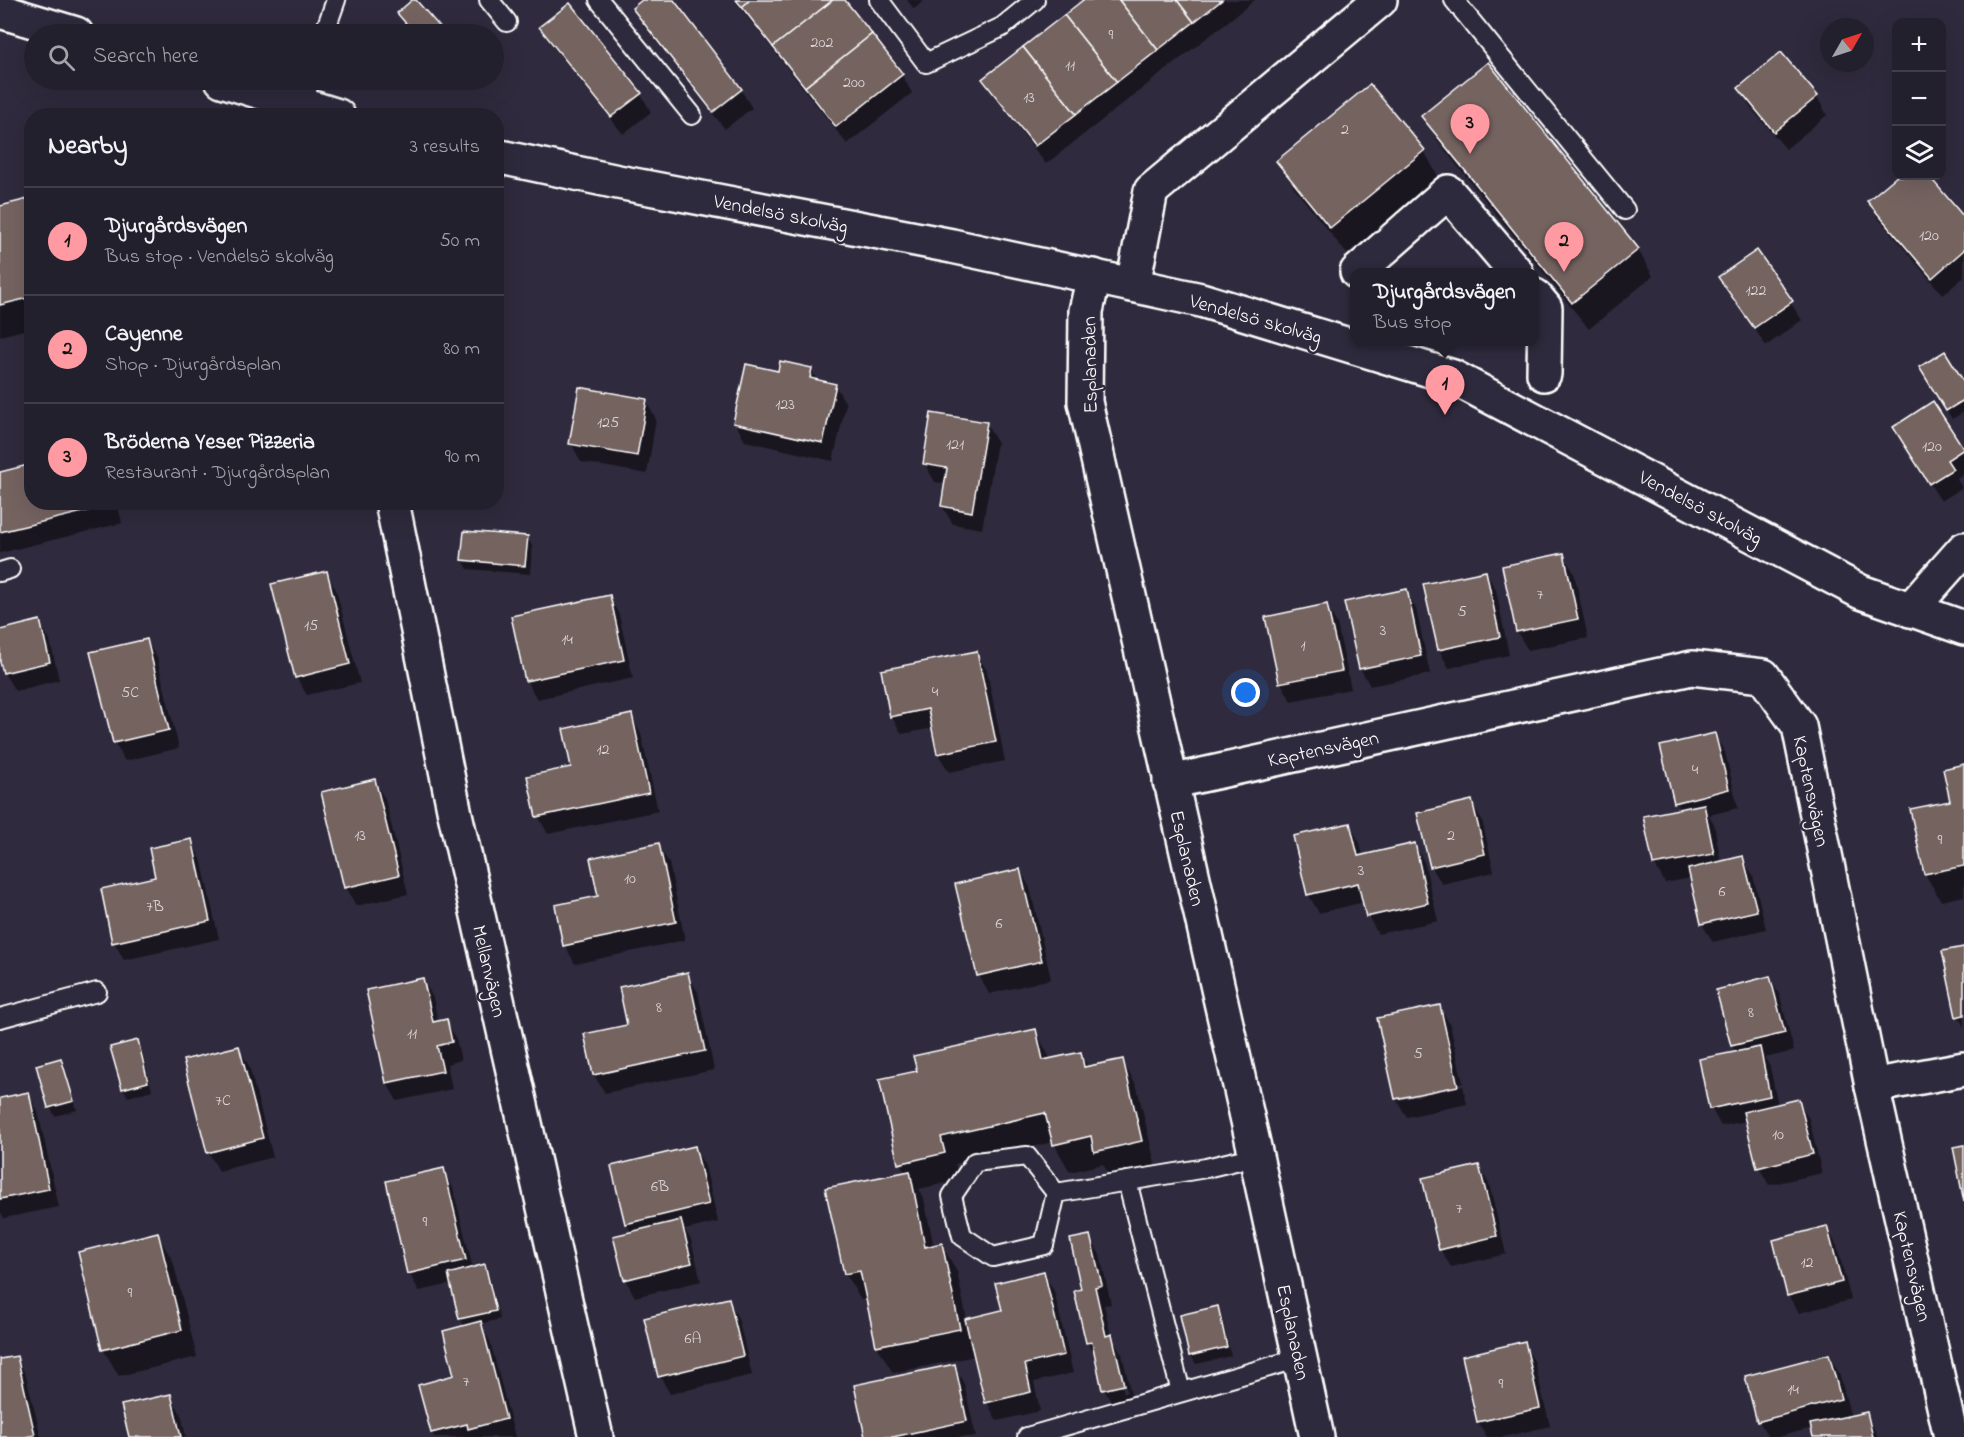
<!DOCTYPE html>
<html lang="en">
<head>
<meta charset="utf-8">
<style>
  body { margin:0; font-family:"Indie Flower",sans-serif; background:#2f2d3a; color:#f1f3f6 }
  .controls { position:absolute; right:18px; top:18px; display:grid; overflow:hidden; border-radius:12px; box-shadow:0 6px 24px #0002 }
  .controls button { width:54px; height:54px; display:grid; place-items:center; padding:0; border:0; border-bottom:2px solid #403e4a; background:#23202e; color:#f1f3f6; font:30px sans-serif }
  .compass { position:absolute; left:1820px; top:18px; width:54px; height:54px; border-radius:50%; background:#23202e; box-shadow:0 6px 24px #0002; rotate:51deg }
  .you { position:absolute; left:1246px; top:693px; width:21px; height:21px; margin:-15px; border:4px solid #fff; border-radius:50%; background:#1a73e8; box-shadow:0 0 0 9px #1a73e833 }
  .badge { display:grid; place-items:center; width:39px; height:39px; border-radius:50%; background:#ff9aa2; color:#111; font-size:20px; font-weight:700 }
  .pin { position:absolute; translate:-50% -50px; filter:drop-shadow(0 2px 3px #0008) }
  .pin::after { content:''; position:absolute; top:32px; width:21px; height:18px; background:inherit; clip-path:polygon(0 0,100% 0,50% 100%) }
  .popup { position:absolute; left:1350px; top:268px; width:189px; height:78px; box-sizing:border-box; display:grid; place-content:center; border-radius:12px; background:#23202e; filter:drop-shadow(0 2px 4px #0005); font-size:20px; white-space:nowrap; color:#a3a3aa }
  .popup b { font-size:22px; color:#f1f3f6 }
  .popup::after { content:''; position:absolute; left:50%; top:100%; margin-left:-12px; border:12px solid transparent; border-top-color:#23202e }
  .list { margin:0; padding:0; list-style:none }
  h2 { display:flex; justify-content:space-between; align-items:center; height:78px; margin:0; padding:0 24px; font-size:26px }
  h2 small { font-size:20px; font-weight:400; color:#a3a3aa }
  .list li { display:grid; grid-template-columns:39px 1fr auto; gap:18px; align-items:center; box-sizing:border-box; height:108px; padding:0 24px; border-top:2px solid #403e4a }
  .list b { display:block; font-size:22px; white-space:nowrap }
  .list p { margin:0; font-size:20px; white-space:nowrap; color:#a3a3aa }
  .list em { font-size:20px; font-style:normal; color:#a3a3aa }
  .icon { flex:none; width:33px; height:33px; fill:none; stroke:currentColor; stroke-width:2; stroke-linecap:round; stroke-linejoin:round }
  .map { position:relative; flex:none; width:1964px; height:1437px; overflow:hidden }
  .search { position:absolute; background:#23202e; box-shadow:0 6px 24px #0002; left:24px; top:24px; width:480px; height:66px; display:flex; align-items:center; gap:15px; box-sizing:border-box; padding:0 21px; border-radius:33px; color:#a3a3aa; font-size:22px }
  .panel { position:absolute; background:#23202e; box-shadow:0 6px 24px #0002; left:24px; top:108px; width:480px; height:402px; border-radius:24px }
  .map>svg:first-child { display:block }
  .shadow { fill:#0007; fill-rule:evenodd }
  .building { fill:#746461; stroke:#fff; stroke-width:1.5 }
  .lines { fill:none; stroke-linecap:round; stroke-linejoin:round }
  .lane-casing { stroke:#fff; stroke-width:22 }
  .street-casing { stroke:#fff; stroke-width:38 }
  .secondary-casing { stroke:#fff; stroke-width:38 }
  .lane { stroke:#2f2a3d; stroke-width:18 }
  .street { stroke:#2f2a3d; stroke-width:33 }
  .secondary { stroke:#2f2a3d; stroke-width:33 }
  .labels { text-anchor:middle; stroke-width:5; stroke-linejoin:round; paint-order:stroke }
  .number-label { font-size:16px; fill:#dcd8d8 }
  .street-label { font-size:20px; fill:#fff; stroke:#2f2a3d }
</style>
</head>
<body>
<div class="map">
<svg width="1964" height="1437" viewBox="0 0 1964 1437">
  <rect width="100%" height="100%" fill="#2f2a3d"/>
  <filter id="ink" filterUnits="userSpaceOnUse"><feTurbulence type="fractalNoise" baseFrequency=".0167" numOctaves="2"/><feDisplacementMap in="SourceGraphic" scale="12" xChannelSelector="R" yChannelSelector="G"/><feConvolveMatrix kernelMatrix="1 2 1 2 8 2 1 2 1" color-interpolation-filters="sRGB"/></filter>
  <g filter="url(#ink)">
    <g class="shadow">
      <polygon points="414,0 444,34 414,34 399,14"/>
      <polygon points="644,0 672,0 741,90 752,108 725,129 644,26 634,8"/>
      <polygon points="734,0 843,0 902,75 912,93 847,144"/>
      <polygon points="907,0 925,0 914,9"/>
      <polygon points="1086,0 1255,0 1046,164 995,97 984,79"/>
      <polygon points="541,27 640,93 651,112 623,134 552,45"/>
      <polygon points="1781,54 1817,97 1827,115 1786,149 1750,107 1740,89"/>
      <polygon points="1423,116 1638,250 1653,276 1589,329 1439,143"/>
      <polygon points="1424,151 1439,178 1347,254 1294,188 1278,161"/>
      <polygon points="1899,176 1927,176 1964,219 1964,277 1943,295 1879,219 1868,201"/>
      <polygon points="27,201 32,209 32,328 0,336 0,208"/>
      <polygon points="1757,252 1802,320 1766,346 1720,277"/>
      <polygon points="1921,368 1964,384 1964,412 1952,419"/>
      <polygon points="811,370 818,381 835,385 846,404 833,461 745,441 735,423 779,373"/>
      <polygon points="646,401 656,419 647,474 581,462 571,443"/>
      <polygon points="1933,403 1964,453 1964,474 1957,479 1962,488 1941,501 1905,445"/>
      <polygon points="986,424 997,442 982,529 953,524 942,506 946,484 935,482 925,464"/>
      <polygon points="0,473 32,502 117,502 122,523 0,553"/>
      <polygon points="527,538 532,546 530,574 468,569 463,560"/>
      <polygon points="1563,555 1574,573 1588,638 1528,650 1517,632"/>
      <polygon points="326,572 336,590 360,683 307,695 296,677"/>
      <polygon points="1486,572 1496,590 1509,655 1449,668 1439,650"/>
      <polygon points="1406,591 1416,609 1430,674 1370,686 1360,668"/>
      <polygon points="609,596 619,615 633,678 537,699 526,680"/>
      <polygon points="1327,606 1337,624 1351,689 1291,701 1281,683 1267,618"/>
      <polygon points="39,622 50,640 59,680 15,691 4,673 0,655 0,631"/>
      <polygon points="146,640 157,658 179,748 125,761 114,742"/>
      <polygon points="976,653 987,671 1005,761 949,772 938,754 933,728 902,734 891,716"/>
      <polygon points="631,716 641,734 658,811 548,834 538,816 573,768"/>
      <polygon points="1714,734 1725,752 1738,808 1709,815 1714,824 1721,863 1742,858 1753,876 1766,929 1713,942 1702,924 1691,878 1665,883 1655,865 1645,817 1680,810 1676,802"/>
      <polygon points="1964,766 1964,896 1941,901 1925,874 1911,810 1952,802"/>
      <polygon points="374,781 385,799 408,894 356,906 346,887"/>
      <polygon points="1471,802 1482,820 1494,872 1442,884 1431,866"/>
      <polygon points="1350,825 1360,843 1363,856 1414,844 1424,862 1438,921 1378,934 1368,916 1364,902 1319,913 1308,894"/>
      <polygon points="191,841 201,859 219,939 124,960 114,942 157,878"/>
      <polygon points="658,845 669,863 685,940 575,964 565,945 600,897"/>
      <polygon points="1020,870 1030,888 1051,979 989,994 979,975"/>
      <polygon points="1964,948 1964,1027 1958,1016"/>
      <polygon points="687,974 698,992 714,1070 605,1093 594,1075 586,1035 629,1026"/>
      <polygon points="1770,978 1780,996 1794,1051 1765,1058 1770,1067 1778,1106 1798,1101 1809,1119 1822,1173 1769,1185 1759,1167 1747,1121 1721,1126 1711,1108 1736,1053 1732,1046"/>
      <polygon points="423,979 433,998 438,1022 446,1021 456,1039 461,1060 447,1064 452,1089 397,1101 387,1083 367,992"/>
      <polygon points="1440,1007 1450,1025 1463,1083 1400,1096 1400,1100 1463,1086 1467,1104 1407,1117 1396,1099"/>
      <polygon points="1035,1030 1051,1060 1080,1053 1089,1068 1122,1060 1137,1087 1156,1168 1111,1179 1103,1164 1070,1172 1053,1142 955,1164 959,1180 919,1189 924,1199 934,1247 942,1245 957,1272 967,1320 1004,1311 1043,1273 1054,1291 1073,1373 1034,1382 1040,1411 997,1421 987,1402 975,1356 893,1373 877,1346 867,1299 861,1300 845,1273 905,1173 900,1163 919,1072"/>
      <polygon points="137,1042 142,1050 152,1090 128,1097 123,1088"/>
      <polygon points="238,1047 249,1066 273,1157 219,1171 209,1153"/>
      <polygon points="60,1060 65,1068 77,1110 55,1116 50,1107"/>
      <polygon points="28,1093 38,1112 59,1207 4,1218 0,1211 0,1099"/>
      <polygon points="694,1147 705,1166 718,1222 685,1230 691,1240 701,1281 635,1297 625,1279 632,1233 626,1223"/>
      <polygon points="1478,1166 1489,1184 1506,1254 1451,1267 1440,1249"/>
      <polygon points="443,1169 453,1188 473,1269 484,1266 489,1275 500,1319 480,1324 490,1341 515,1437 434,1437 432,1433 420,1386 456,1376 465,1327 460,1319 451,1284 419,1291 409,1273"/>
      <polygon points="1827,1228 1837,1246 1851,1300 1799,1313 1788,1295"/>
      <polygon points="157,1234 173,1261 197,1357 119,1376 103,1349"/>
      <path d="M 1089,1236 L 1100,1255 L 1111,1304 L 1104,1305 L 1111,1336 L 1122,1354 L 1133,1403 L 1114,1407 L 1104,1389 L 1098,1360 L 1087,1343 L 1083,1291 ZM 1114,1350 L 1118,1354 L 1127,1392 L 1124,1393 Z"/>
      <polygon points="728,1300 738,1318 752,1375 670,1394 660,1376"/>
      <polygon points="1217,1308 1222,1317 1231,1356 1196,1364 1191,1356 1182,1316"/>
      <polygon points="1524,1343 1534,1361 1550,1426 1503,1437 1487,1437 1478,1422 1464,1357"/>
      <polygon points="1829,1355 1839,1373 1851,1417 1866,1413 1878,1437 1815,1437 1812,1428 1778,1437 1768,1437 1759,1421"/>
      <polygon points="16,1357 26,1376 41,1437 0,1437 0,1361"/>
      <polygon points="954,1366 964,1384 976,1437 867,1437"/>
      <polygon points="170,1395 181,1414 186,1437 131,1437"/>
    </g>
    <g class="building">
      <polygon points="412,0 416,0 446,34 415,34 397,13"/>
      <polygon points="642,0 674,0 742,89 713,112 632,8"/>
      <polygon points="736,0 750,0 742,7"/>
      <polygon points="750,0 833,0 773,47 742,7"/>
      <polygon points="833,0 845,0 872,34 805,87 773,47"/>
      <polygon points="1083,0 1119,0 1158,50 1117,82 1064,15"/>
      <polygon points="1119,0 1177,0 1194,22 1158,50"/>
      <polygon points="1177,0 1222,0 1194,22"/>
      <polygon points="570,3 642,93 611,117 539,27"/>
      <polygon points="1064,15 1117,82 1076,114 1023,47"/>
      <polygon points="872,34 903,74 836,127 805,87"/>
      <polygon points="1023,47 1076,114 1035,146 982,79"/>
      <polygon points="1781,52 1818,96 1774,132 1738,88"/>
      <polygon points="1488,62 1639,249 1572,303 1421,116"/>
      <polygon points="1370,84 1425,150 1330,228 1276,161"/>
      <polygon points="1897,176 1929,176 1964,217 1964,250 1932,278 1867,201"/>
      <polygon points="28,199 32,214 32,297 0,305 0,206"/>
      <polygon points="1757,250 1793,301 1754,328 1718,277"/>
      <polygon points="1945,351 1964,382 1964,400 1946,411 1919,367"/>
      <polygon points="780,361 812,368 810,378 836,384 823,443 733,423 746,364 778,371"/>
      <polygon points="579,387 647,399 637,456 569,444"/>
      <polygon points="1933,401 1964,449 1947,460 1953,469 1929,484 1893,427"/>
      <polygon points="931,413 987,422 972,512 941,506 947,468 923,464"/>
      <polygon points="32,464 32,502 112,502 112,505 0,532 0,472"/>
      <polygon points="464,531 528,536 525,566 461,560"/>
      <polygon points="1564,553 1578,619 1516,632 1502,566"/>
      <polygon points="327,571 350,664 295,678 271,584"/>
      <polygon points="1486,571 1500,637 1438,650 1423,584"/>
      <polygon points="1407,589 1421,656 1359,669 1344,602"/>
      <polygon points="610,595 624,660 525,681 511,616"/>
      <polygon points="1327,604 1342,671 1279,683 1265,617"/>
      <polygon points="40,620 50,662 3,673 0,662 0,630"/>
      <polygon points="147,639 169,730 113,743 90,652"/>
      <polygon points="977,651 996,742 937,754 928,709 890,717 881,670"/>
      <polygon points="632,714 649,793 536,817 527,776 571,767 563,729"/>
      <polygon points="1715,733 1729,789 1674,803 1660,746"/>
      <polygon points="1964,764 1964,866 1924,874 1910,809 1950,801 1943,769"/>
      <polygon points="375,779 399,875 344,888 321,792"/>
      <polygon points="1472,800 1485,854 1430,867 1417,813"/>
      <polygon points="1704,804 1714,854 1653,865 1643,816"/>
      <polygon points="1350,823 1358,856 1415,843 1428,903 1366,917 1358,883 1307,895 1293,836"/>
      <polygon points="192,839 210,921 112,943 101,889 155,877 149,848"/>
      <polygon points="659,843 676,922 563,946 555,905 598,896 590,858"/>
      <polygon points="1743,856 1757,911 1701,924 1688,869"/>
      <polygon points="1020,869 1042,961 977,976 955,884"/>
      <polygon points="1964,947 1964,1015 1956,1017 1942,951"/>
      <polygon points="688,972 705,1051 593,1075 584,1034 627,1025 619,987"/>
      <polygon points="1770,976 1785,1033 1731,1046 1716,990"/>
      <polygon points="423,978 433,1022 447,1019 452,1042 437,1046 443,1071 386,1083 366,990"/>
      <polygon points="1440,1005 1458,1086 1395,1099 1377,1018"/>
      <polygon points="1036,1029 1043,1060 1081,1052 1084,1067 1123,1059 1142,1141 1094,1152 1091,1136 1053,1145 1045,1113 941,1137 945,1153 898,1164 879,1079 917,1071 913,1056"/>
      <polygon points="138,1040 148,1082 122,1089 110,1047"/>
      <polygon points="239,1046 263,1138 207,1153 183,1060"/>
      <polygon points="1760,1047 1770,1096 1709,1109 1699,1059"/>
      <polygon points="61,1058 74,1101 48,1108 36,1065"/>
      <polygon points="29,1092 49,1189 0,1199 0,1098"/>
      <polygon points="1799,1099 1813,1154 1757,1168 1743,1112"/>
      <polygon points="1964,1145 1964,1202 1953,1147"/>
      <polygon points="695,1146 709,1204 625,1224 611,1166"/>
      <polygon points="1479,1165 1497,1236 1439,1250 1422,1178"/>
      <polygon points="444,1168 466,1260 407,1274 386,1181"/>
      <polygon points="910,1171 925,1247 942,1243 960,1329 876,1346 860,1271 844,1274 825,1188"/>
      <polygon points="681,1220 692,1263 624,1280 613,1236"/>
      <polygon points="1827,1226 1842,1282 1787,1296 1773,1240"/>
      <polygon points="158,1232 182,1330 102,1350 78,1252"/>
      <polygon points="1090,1235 1102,1285 1095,1287 1106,1336 1112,1334 1124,1385 1102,1390 1092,1342 1086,1343 1074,1291 1081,1289 1070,1239"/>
      <polygon points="485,1264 496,1311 459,1319 448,1274"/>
      <polygon points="1044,1271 1064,1355 1025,1364 1031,1392 985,1403 965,1319 1002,1310 995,1283"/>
      <polygon points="729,1298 743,1356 658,1377 644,1318"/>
      <polygon points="1218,1306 1227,1347 1189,1356 1180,1315"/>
      <polygon points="481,1321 506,1419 468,1429 467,1424 431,1433 418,1385 454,1375 443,1331"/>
      <polygon points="1525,1341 1540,1408 1477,1422 1462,1356"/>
      <polygon points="1829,1354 1841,1399 1757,1422 1745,1376"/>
      <polygon points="17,1356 35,1435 25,1437 0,1437 0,1359"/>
      <polygon points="955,1364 967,1421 893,1437 865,1437 854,1385"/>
      <polygon points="171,1394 181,1437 129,1437 121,1405"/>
      <polygon points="1867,1412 1873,1437 1813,1437 1810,1424"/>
    </g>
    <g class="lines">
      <g class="lane-casing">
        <g id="lane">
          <polyline points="489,0 507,22"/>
          <polyline points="599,0 692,115"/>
          <polyline points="879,0 926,63 1002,27 1035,0"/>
          <polyline points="1454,0 1625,210"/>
          <polyline points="324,34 336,0"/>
          <polyline points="303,104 310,80"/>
          <polyline points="0,572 10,569"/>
          <polyline points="0,1018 97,992"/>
          <polyline points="1127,1181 1181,1392"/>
          <polyline points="1056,1193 1044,1245 993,1257 962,1236 952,1196 975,1162 1027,1156 1056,1193 1206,1168 1256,1156"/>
          <polyline points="1027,1437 1300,1358"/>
        </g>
      </g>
      <g class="street-casing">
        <g id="street">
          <polyline points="1357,272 1448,192 1516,272"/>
          <polyline points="1094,276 1086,311 1085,402 1256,1156 1317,1437"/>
          <polyline points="1133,285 1151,191 1380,0"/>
          <polyline points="1535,296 1545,308 1544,374"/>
          <polyline points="392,502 455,814 596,1437"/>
          <polyline points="1910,610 1964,549"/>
          <polyline points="1170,782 1692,668 1763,676 1799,726 1872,1086 1951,1437"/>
          <polyline points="1872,1086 1964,1069"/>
        </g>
      </g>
      <g class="secondary-casing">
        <g id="secondary">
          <polyline points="0,11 76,34"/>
          <polyline points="222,80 338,116"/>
          <polyline points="496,156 618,182 952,246 1201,300 1453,377 1861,592 1964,628"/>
        </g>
      </g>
      <use href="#lane" class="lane"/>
      <use href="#street" class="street"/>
      <use href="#secondary" class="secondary"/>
    </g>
  </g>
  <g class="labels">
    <g class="number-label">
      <text x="1111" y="39">9</text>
      <text x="822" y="47">202</text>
      <text x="1070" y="70">11</text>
      <text x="854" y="87">200</text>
      <text x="1029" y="102">13</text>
      <text x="1345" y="134">2</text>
      <text x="1929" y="240">120</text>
      <text x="1756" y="295">122</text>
      <text x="785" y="409">123</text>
      <text x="608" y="427">125</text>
      <text x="955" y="449">121</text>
      <text x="1932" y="451">120</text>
      <text x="1540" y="599">7</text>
      <text x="1462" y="616">5</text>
      <text x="311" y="630">15</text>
      <text x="1383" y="635">3</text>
      <text x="567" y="644">14</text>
      <text x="1303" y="650">1</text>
      <text x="935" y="696">4</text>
      <text x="130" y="697">5C</text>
      <text x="603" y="754">12</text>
      <text x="1695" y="774">4</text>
      <text x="360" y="840">13</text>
      <text x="1451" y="840">2</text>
      <text x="1940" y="844">9</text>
      <text x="1361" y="875">3</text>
      <text x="630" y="883">10</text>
      <text x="1722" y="896">6</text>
      <text x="155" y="911">7B</text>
      <text x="999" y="928">6</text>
      <text x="659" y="1012">8</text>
      <text x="1751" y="1017">8</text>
      <text x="412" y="1038">11</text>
      <text x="1418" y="1058">5</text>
      <text x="223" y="1105">7C</text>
      <text x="1778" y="1139">10</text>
      <text x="660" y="1191">6B</text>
      <text x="1459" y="1213">7</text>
      <text x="425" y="1226">9</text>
      <text x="1807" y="1267">12</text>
      <text x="130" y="1297">9</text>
      <text x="693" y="1343">6A</text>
      <text x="466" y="1386">7</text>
      <text x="1501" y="1388">9</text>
      <text x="1793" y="1394">14</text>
    </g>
    <g class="street-label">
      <text transform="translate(781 213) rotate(11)" y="7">Vendelsö skolväg</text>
      <text transform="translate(1256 318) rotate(16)" y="7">Vendelsö skolväg</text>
      <text transform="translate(1089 365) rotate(-91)" y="7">Esplanaden</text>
      <text transform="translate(1701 507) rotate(28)" y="7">Vendelsö skolväg</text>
      <text transform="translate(1323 748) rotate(-12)" y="7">Kaptensvägen</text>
      <text transform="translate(1812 791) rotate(78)" y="7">Kaptensvägen</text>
      <text transform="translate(1188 858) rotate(77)" y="7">Esplanaden</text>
      <text transform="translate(490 971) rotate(77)" y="7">Mellanvägen</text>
      <text transform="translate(1913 1266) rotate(77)" y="7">Kaptensvägen</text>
      <text transform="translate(1294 1332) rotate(78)" y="7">Esplanaden</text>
    </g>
  </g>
</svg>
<div class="controls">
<button>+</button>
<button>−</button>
<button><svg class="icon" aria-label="layers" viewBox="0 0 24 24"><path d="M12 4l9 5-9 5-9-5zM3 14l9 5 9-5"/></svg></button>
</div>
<svg class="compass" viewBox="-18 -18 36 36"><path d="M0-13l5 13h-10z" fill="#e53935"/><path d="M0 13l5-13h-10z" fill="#a3a3aa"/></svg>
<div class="you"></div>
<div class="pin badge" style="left:1445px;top:415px">1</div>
<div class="popup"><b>Djurgårdsvägen</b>Bus stop</div>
<div class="pin badge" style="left:1564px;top:272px">2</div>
<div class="pin badge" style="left:1470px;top:154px">3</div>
<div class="search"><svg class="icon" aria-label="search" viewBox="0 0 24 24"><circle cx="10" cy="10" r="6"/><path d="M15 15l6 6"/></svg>Search here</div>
<section class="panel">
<h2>Nearby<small>3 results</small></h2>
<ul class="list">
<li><span class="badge">1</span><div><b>Djurgårdsvägen</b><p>Bus stop · Vendelsö skolväg</p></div><em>50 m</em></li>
<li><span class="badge">2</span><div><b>Cayenne</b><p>Shop · Djurgårdsplan</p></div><em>80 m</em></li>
<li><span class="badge">3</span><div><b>Bröderna Yeser Pizzeria</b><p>Restaurant · Djurgårdsplan</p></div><em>90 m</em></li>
</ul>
</section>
</div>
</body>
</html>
